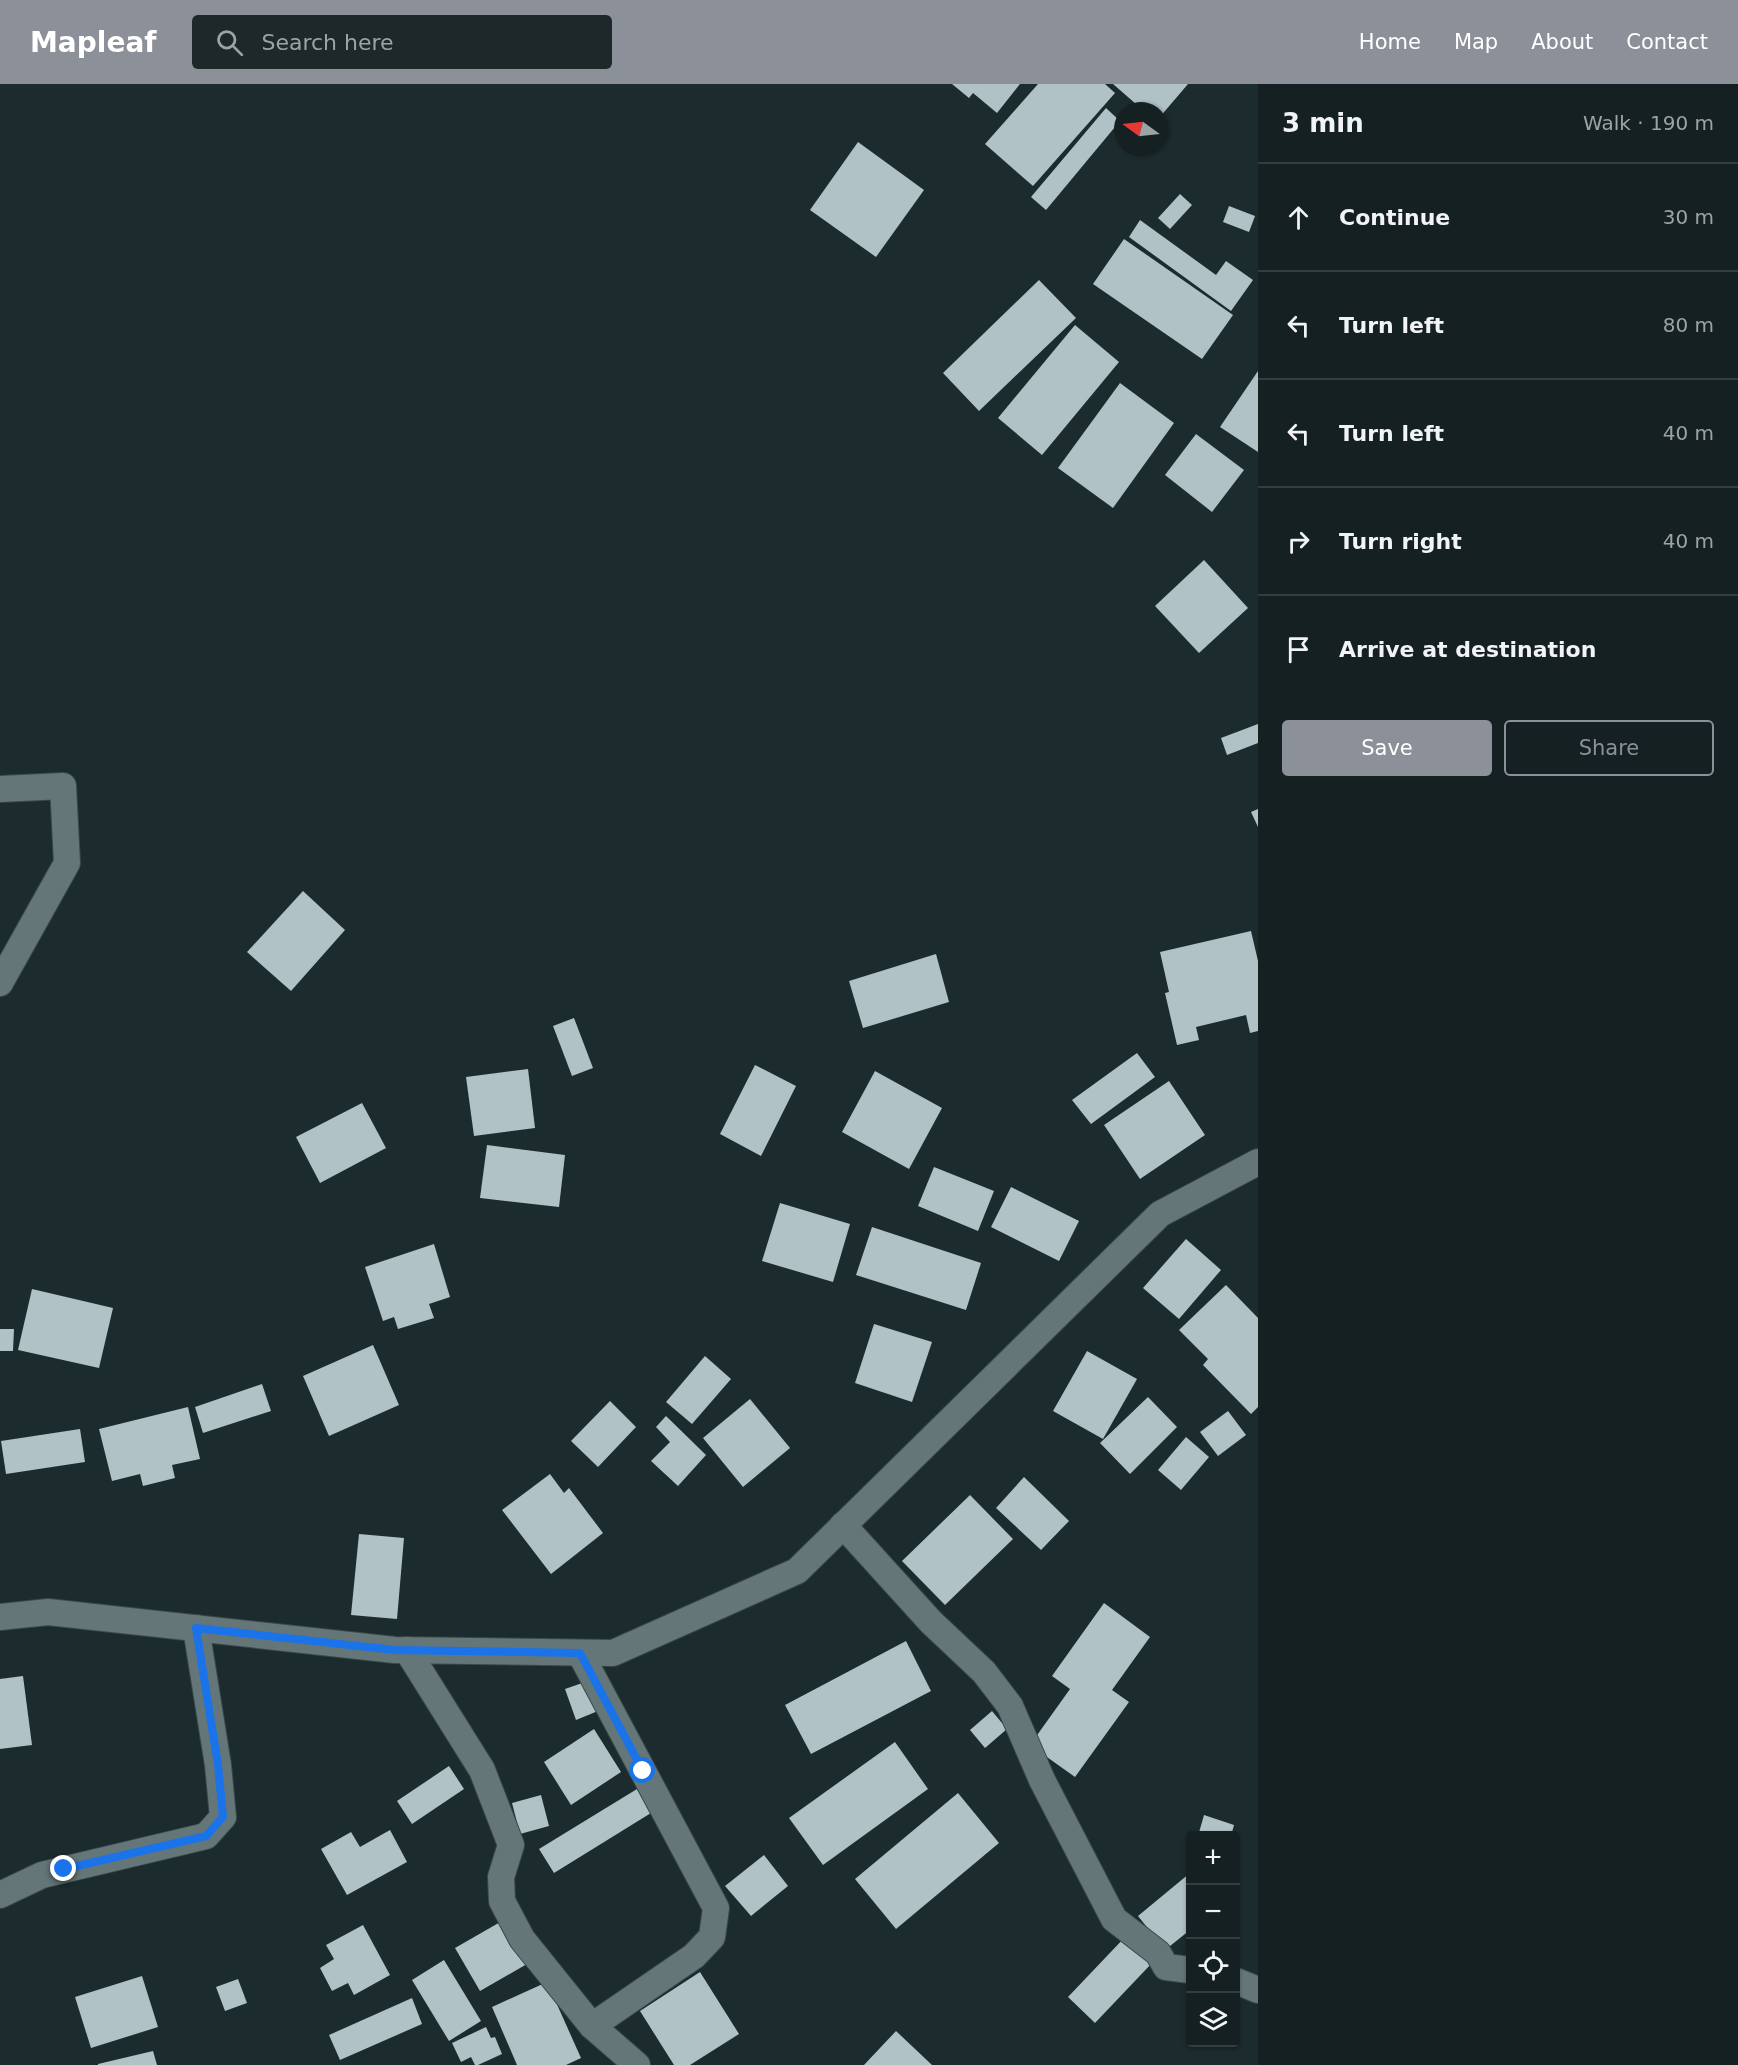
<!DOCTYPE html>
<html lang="en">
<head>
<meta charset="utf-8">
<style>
  body { margin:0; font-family:"DejaVu Sans",sans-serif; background:#1e282a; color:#f1f3f6 }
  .controls { position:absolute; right:18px; bottom:18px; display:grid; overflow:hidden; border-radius:6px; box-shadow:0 2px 4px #0004 }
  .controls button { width:54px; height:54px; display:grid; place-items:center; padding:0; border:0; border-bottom:2px solid #343e40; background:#152022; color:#f1f3f6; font:30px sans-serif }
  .compass { position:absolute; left:1114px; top:18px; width:54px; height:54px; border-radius:50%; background:#152022; box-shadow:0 2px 4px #0004; rotate:285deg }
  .stop { position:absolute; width:18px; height:18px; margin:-14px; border:4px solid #1a73e8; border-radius:50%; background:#fff }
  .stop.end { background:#1a73e8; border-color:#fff; box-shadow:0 2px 6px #0008 }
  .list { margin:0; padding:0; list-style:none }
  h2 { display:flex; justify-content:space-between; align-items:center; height:78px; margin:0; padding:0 24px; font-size:26px }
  h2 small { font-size:20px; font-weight:400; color:#9da3a5 }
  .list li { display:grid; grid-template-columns:39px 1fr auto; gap:18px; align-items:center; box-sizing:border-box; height:108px; padding:0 24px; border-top:2px solid #343e40 }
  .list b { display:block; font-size:22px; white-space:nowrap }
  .list em { font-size:20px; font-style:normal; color:#9da3a5 }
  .actions { display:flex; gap:12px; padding:18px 24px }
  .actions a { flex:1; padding:14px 0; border:2px solid #8c9099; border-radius:6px; text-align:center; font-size:21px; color:#8c9099 }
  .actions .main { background:#8c9099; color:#fff }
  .icon { flex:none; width:33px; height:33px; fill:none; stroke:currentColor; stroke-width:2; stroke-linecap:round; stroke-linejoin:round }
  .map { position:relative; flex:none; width:1258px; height:1981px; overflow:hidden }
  header { display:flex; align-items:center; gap:36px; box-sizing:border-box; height:84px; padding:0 30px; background:#8c9099; color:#fff }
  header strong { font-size:28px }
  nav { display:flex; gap:33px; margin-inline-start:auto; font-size:21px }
  .search { width:420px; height:54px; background:#1e282a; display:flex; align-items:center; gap:15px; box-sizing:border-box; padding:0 21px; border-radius:6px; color:#9da3a5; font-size:22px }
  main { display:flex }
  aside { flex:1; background:#152022 }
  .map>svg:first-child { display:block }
  .building { fill:#b0c2c5 }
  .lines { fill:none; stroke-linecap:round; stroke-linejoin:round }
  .minor-casing { stroke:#3b484a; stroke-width:28 }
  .minor { stroke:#657678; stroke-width:26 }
  .route { stroke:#1a73e8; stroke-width:8 }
</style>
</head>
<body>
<header>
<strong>Mapleaf</strong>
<div class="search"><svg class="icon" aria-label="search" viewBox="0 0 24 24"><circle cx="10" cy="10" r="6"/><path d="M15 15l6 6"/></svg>Search here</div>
<nav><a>Home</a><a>Map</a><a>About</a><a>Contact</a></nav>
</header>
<main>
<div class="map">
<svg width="1258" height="1981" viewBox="0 0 1258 1981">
  <rect width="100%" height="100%" fill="#1c2b2d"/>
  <g class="building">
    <polygon points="952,0 1020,0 997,29 973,9 969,14"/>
    <polygon points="1038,0 1105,0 1115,9 1033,102 985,60"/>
    <polygon points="1113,0 1188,0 1159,34 1159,27 1144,27"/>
    <polygon points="1106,24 1120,37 1046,126 1031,113"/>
    <polygon points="858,58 924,106 876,173 810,126"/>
    <polygon points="1180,110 1192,121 1170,145 1158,134"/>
    <polygon points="1229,122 1255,132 1249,148 1223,138"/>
    <polygon points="1140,136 1216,191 1226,177 1253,196 1231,227 1129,153"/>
    <polygon points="1124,155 1233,231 1202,275 1093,200"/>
    <polygon points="1039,196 1076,234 979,327 943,289"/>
    <polygon points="1075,241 1119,278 1042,371 998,334"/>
    <polygon points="1258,287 1258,368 1220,343"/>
    <polygon points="1120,299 1174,339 1113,424 1058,384"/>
    <polygon points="1196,350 1244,386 1212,428 1165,391"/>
    <polygon points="1204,476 1248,524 1199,569 1155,522"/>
    <polygon points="1258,640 1258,659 1227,671 1221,654"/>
    <polygon points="1258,725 1258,743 1251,728"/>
    <polygon points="303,807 345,846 291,907 247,868"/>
    <polygon points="1251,847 1258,877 1258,947 1250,949 1246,931 1196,943 1199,956 1177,961 1165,909 1169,908 1160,868"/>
    <polygon points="936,870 949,918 863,944 849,897"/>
    <polygon points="574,934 593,984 572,992 553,942"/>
    <polygon points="1137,969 1155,993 1091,1040 1072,1016"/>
    <polygon points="755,981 796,1002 761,1072 720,1050"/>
    <polygon points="528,985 535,1044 474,1052 466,993"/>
    <polygon points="875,987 942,1024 909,1085 842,1048"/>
    <polygon points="1169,997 1205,1051 1140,1095 1104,1041"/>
    <polygon points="362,1019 386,1064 320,1099 296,1053"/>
    <polygon points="487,1061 565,1071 559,1123 480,1114"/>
    <polygon points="934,1083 994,1107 978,1147 918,1122"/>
    <polygon points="1011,1103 1079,1137 1059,1177 991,1143"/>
    <polygon points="780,1119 850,1140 833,1198 762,1177"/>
    <polygon points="872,1143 981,1179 966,1226 856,1191"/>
    <polygon points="1186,1155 1221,1186 1179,1235 1143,1204"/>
    <polygon points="434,1160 450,1213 429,1220 434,1234 398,1245 394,1233 383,1237 365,1183"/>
    <polygon points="1226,1201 1258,1234 1258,1323 1251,1330 1203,1281 1208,1275 1179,1246"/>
    <polygon points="32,1205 113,1224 99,1284 18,1266"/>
    <polygon points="874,1240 932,1258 912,1318 855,1299"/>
    <polygon points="0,1245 14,1245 13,1267 0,1267"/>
    <polygon points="373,1261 399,1321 329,1352 303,1292"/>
    <polygon points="1087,1267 1137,1295 1103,1355 1053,1327"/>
    <polygon points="705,1272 731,1295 692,1340 666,1318"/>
    <polygon points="262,1300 271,1327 203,1349 195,1323"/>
    <polygon points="1148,1313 1177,1343 1130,1390 1100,1359"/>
    <polygon points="750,1315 790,1364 743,1403 703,1354"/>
    <polygon points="610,1317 636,1343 598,1383 571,1357"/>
    <polygon points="188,1323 200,1375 172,1381 175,1394 143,1402 140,1390 112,1397 99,1345"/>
    <polygon points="1228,1327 1246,1351 1218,1372 1200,1348"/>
    <polygon points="666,1332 706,1371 678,1402 651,1377 670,1358 656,1343"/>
    <polygon points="80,1345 85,1378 6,1390 1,1357"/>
    <polygon points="1186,1353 1209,1373 1181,1406 1158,1386"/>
    <polygon points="550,1390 564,1409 569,1404 603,1449 551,1490 502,1426"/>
    <polygon points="1024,1393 1069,1437 1041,1466 996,1424"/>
    <polygon points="970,1411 1013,1455 945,1521 902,1477"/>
    <polygon points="359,1450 404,1454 397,1535 351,1531"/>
    <polygon points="1104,1519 1150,1553 1112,1606 1129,1618 1075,1693 1030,1661 1070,1605 1052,1592"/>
    <polygon points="906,1557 931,1607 811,1670 785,1621"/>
    <polygon points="23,1592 32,1661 0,1665 0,1595"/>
    <polygon points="588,1597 598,1627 576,1636 565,1605"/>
    <polygon points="992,1627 1007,1645 985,1664 970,1646"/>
    <polygon points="594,1645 621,1688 571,1721 544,1678"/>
    <polygon points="895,1658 928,1705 823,1781 789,1734"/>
    <polygon points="449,1682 464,1705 412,1740 397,1717"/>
    <polygon points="637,1705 651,1729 554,1789 539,1765"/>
    <polygon points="958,1709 999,1759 896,1845 855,1795"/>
    <polygon points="541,1711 549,1742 520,1750 512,1719"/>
    <polygon points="1204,1731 1234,1741 1231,1752 1198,1752"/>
    <polygon points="390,1746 407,1778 347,1811 321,1765 351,1748 360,1763"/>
    <polygon points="764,1771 788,1802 751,1832 725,1802"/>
    <polygon points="1190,1789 1190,1846 1165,1866 1138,1832"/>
    <polygon points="502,1837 527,1880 480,1907 455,1864"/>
    <polygon points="363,1841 390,1891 354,1911 348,1899 332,1907 320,1884 334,1875 326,1861"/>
    <polygon points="1126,1852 1153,1878 1095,1939 1068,1913"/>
    <polygon points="444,1876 481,1937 449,1957 412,1896"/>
    <polygon points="700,1888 739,1950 690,1981 674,1981 640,1927"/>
    <polygon points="142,1892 158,1943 91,1964 75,1913"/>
    <polygon points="238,1895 247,1919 225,1927 216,1903"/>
    <polygon points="547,1898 581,1974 566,1981 517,1981 492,1923"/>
    <polygon points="412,1914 422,1940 340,1976 329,1951"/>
    <polygon points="486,1943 491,1954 495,1953 502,1970 478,1981 475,1981 471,1973 461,1978 452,1959"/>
    <polygon points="896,1947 932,1981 864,1981"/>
    <polygon points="153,1967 157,1981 98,1981 98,1980"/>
  </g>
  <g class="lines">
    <g class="minor-casing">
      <g id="minor">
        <polyline points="0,705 63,702 67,779 0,899"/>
        <polyline points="843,1441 931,1538 984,1588 1010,1622 1042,1696 1114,1835 1158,1869 1166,1883 1190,1886"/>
        <polyline points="0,1533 48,1528 395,1566 613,1569 797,1487 1160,1130 1258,1078"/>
        <polyline points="407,1566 482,1686 511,1761 501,1793 502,1817 522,1855 592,1942 637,1981"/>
        <polyline points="580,1569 716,1824 712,1853 694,1872 592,1942"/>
        <polyline points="0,1811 42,1791 206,1752 223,1733 218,1681 196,1544"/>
        <polyline points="1236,1897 1258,1906"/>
      </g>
    </g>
    <use href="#minor" class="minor"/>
  </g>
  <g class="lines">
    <polyline class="route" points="64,1785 206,1752 223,1733 218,1681 196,1544 395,1566 580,1569 643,1687"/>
  </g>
</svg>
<div class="controls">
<button>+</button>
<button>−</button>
<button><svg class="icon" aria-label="locate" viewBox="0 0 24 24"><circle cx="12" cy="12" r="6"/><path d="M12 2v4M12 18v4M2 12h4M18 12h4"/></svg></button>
<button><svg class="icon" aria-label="layers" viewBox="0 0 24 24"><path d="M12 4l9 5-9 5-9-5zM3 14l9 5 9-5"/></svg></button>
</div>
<svg class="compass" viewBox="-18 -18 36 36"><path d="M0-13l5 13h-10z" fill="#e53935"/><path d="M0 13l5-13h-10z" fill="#9da3a5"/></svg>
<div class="stop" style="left:643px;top:1687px"></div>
<div class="stop end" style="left:64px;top:1785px"></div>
</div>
<aside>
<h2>3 min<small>Walk · 190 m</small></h2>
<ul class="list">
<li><svg class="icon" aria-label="ahead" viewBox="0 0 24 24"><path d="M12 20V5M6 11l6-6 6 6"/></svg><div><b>Continue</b></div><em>30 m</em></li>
<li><svg class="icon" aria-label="left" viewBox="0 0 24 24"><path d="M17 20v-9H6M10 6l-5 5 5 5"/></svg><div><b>Turn left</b></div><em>80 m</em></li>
<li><svg class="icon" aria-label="left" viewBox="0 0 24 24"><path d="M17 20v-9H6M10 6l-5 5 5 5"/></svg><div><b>Turn left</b></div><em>40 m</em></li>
<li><svg class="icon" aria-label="right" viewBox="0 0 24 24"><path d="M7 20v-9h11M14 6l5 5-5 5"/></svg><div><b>Turn right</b></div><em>40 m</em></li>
<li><svg class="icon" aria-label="arrive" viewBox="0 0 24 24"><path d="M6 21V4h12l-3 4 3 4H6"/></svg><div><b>Arrive at destination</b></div></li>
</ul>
<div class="actions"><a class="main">Save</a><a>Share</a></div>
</aside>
</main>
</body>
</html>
